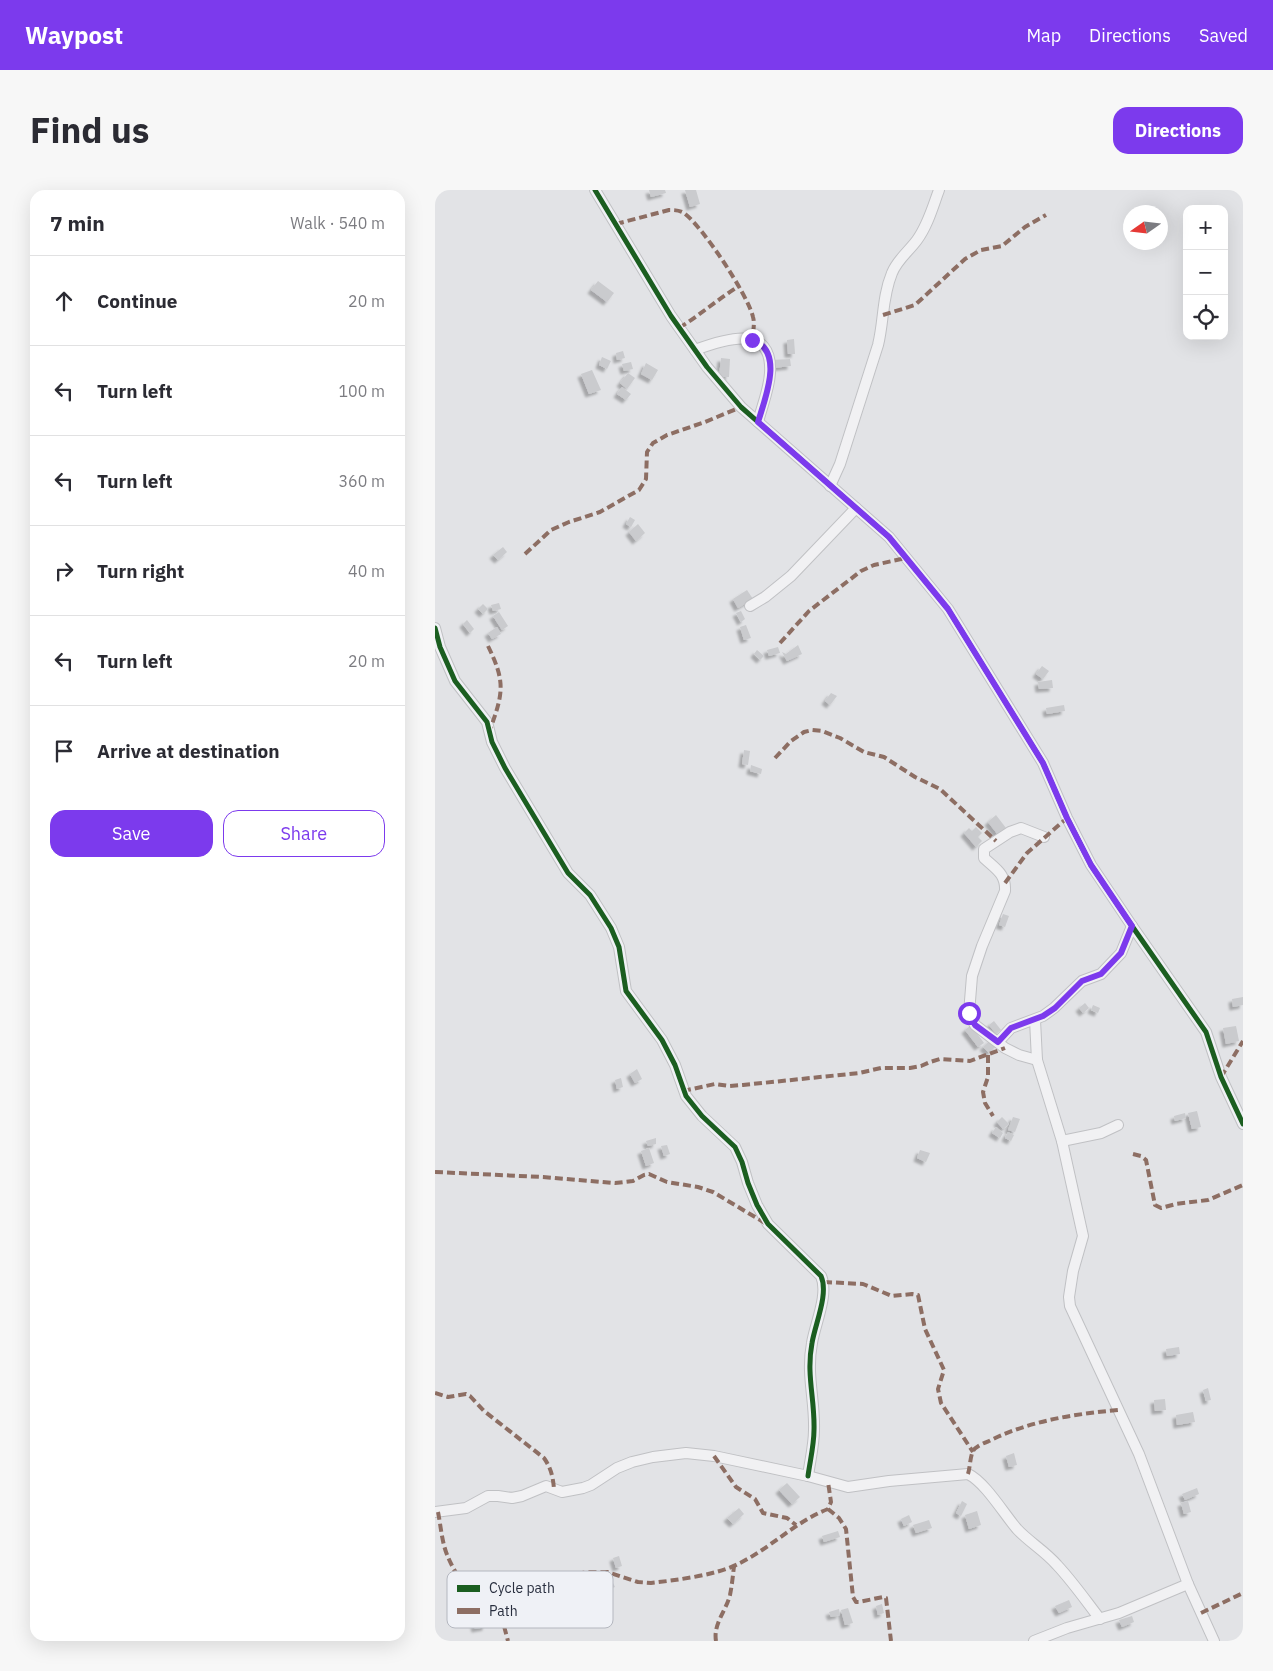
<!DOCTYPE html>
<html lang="en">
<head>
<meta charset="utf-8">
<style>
  body { margin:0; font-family:"IBM Plex Sans",sans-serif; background:#f7f7f7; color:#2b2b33 }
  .controls { position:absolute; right:15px; top:15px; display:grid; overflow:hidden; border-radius:10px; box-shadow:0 5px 20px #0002 }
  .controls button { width:45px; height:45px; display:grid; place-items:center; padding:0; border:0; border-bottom:1px solid #e1e1e2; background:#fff; color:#2b2b33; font:25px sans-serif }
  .compass { position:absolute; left:688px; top:15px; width:45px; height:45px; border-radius:50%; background:#fff; box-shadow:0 5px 20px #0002; rotate:256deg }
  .stop { position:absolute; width:15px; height:15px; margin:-11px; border:4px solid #7c3aed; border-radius:50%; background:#fff }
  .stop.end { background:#7c3aed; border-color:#fff; box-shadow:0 1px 5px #0008 }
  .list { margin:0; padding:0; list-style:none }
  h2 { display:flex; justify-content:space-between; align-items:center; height:65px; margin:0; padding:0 20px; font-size:21px }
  h2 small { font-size:16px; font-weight:400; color:#7c7c81 }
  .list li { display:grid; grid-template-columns:32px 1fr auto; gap:15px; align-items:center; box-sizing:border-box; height:90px; padding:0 20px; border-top:1px solid #e1e1e2 }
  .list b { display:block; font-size:19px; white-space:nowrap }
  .list em { font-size:16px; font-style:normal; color:#7c7c81 }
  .actions { display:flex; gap:10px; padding:15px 20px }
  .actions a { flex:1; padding:11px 0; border:1px solid #7c3aed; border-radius:15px; text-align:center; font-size:18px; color:#7c3aed }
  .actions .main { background:#7c3aed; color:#fff }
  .icon { flex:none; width:28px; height:28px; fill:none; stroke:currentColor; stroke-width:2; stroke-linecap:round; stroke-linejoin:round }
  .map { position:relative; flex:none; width:808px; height:1451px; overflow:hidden; border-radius:15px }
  header { display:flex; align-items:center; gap:30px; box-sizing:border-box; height:70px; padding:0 25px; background:#7c3aed; color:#fff }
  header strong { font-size:24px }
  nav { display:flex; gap:28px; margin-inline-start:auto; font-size:18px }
  .intro { display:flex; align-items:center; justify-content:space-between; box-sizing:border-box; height:120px; padding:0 30px }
  h1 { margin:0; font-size:35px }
  .button { padding:12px 22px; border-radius:15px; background:#7c3aed; color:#fff; font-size:18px; font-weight:700 }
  main { display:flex; gap:30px; padding:0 30px }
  aside { flex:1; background:#fff; border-radius:15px; box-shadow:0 5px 20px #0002 }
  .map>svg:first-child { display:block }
  .building { fill:#cacbce; filter:url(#shadow) }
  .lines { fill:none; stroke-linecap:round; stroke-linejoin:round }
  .street-casing { stroke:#c0c1c4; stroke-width:12 }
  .street { stroke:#f1f1f3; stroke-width:10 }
  .quiet { stroke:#8d6e63; stroke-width:4; stroke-dasharray:8 4; stroke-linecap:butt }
  .cycleway-casing { stroke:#eff1f6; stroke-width:8 }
  .cycleway { stroke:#1b5e20; stroke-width:5 }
  .route { stroke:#7c3aed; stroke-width:6 }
  .key { fill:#eff1f6; stroke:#b4b7bf; stroke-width:1 }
  .key-label { font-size:14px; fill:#292f3f }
</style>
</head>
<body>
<header>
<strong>Waypost</strong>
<nav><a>Map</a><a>Directions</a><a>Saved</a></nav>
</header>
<div class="intro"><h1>Find us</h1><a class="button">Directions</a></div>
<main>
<aside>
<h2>7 min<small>Walk · 540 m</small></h2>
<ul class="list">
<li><svg class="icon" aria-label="ahead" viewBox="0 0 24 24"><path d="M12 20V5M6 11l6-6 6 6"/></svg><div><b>Continue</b></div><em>20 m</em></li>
<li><svg class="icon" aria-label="left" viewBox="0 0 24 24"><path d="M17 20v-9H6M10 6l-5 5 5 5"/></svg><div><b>Turn left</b></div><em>100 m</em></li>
<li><svg class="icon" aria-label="left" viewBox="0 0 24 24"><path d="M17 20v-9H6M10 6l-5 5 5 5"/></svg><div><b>Turn left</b></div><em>360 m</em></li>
<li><svg class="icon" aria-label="right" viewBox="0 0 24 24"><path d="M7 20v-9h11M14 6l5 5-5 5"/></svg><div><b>Turn right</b></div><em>40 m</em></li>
<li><svg class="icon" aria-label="left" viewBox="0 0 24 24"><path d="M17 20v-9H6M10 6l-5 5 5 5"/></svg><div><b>Turn left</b></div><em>20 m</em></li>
<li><svg class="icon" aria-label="arrive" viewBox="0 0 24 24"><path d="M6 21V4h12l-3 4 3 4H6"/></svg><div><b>Arrive at destination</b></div></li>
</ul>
<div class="actions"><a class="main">Save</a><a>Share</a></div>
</aside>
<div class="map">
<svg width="808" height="1451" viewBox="0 0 808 1451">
  <defs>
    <filter id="shadow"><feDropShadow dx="-3.5" dy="3.5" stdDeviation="1" flood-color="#0004"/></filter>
  </defs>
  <rect width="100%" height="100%" fill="#e2e3e6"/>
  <g class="building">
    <polygon points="214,0 230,0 231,3 216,7"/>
    <polygon points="250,0 261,0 265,14 255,17"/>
    <polygon points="163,91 179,103 172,112 156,100"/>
    <polygon points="359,149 360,164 353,164 352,150"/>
    <polygon points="188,161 190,168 182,170 181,163"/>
    <polygon points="167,167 176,171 172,179 164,175"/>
    <polygon points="286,168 295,169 294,187 284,187"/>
    <polygon points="355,169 356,176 338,178 337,170"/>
    <polygon points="196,172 198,179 189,181 187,174"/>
    <polygon points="211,173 223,180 217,190 206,184"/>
    <polygon points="157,180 166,200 154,204 146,184"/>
    <polygon points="193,183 200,188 192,199 185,193"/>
    <polygon points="187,197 196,204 191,210 182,204"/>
    <polygon points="195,327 200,330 196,337 191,334"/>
    <polygon points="203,334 210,343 201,351 194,342"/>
    <polygon points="68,357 72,362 63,370 58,365"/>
    <polygon points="312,400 318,409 303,418 298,409"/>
    <polygon points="64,413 66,419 58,421 56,415"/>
    <polygon points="48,414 53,419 48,424 43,419"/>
    <polygon points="306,421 310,429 306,432 301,423"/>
    <polygon points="64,422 73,436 67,440 58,426"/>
    <polygon points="32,430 39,439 35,443 28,434"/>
    <polygon points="311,435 316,448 309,450 305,437"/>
    <polygon points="62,437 66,444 57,449 53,443"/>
    <polygon points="363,455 367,464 352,471 347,462 351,464"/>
    <polygon points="343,457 345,463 334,466 332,460"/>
    <polygon points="322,460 329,466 325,470 319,464"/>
    <polygon points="607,476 614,481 608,489 601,484"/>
    <polygon points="617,490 618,498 604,499 603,492"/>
    <polygon points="396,503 402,506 395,515 390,511"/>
    <polygon points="629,515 630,521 612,524 611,518"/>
    <polygon points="309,560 315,561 313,575 307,574"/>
    <polygon points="316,575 327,579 326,584 315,581"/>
    <polygon points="561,625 571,638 563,645 553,632"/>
    <polygon points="541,637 547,643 543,647 547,651 541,657 529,643 534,638 537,641"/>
    <polygon points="568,724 574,726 570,737 564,735"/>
    <polygon points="808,807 808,815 798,817 797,809"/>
    <polygon points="650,813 654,818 648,823 644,818"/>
    <polygon points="658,815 665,818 663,823 656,820"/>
    <polygon points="559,831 566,840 561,844 554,835"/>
    <polygon points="536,835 549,853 543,857 530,840"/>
    <polygon points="801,836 804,851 791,854 788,838"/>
    <polygon points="557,849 562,855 554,863 548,857"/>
    <polygon points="202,879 207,889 200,893 195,884"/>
    <polygon points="186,888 188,897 182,899 180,890"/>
    <polygon points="762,921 766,937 757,939 753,923"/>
    <polygon points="750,923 751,928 740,931 739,926"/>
    <polygon points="567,927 574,934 568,939 562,932"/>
    <polygon points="578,927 585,929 580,942 573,940"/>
    <polygon points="561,937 568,943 565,948 557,943"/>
    <polygon points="573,942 579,945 576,951 570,948"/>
    <polygon points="221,948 221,954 213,956 211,951"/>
    <polygon points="232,955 235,964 229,966 226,956"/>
    <polygon points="214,958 219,973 211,976 206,961"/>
    <polygon points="485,960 495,963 491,972 482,968"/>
    <polygon points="744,1157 745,1164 732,1166 731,1159"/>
    <polygon points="773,1198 776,1210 771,1211 768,1200"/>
    <polygon points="730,1209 731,1220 720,1221 719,1210"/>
    <polygon points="758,1222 760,1232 742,1235 741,1225"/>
    <polygon points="579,1263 582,1275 574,1277 571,1266"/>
    <polygon points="352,1293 365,1307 357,1314 344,1300"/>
    <polygon points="762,1298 764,1304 750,1310 747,1304"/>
    <polygon points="527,1311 532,1314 526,1326 521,1323"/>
    <polygon points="753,1311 756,1322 749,1324 746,1313"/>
    <polygon points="304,1318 309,1324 298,1334 292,1328"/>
    <polygon points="542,1321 546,1335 534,1339 530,1325"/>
    <polygon points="474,1325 477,1332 469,1336 466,1329"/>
    <polygon points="494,1330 497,1338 481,1343 478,1335"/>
    <polygon points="403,1341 405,1347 389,1352 387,1346"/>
    <polygon points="184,1366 187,1376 181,1378 178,1368"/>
    <polygon points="178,1393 180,1397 172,1400 170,1396"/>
    <polygon points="634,1410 637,1417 624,1423 620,1416"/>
    <polygon points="447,1414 449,1423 443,1425 441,1416"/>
    <polygon points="413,1418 418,1433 410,1435 406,1420"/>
    <polygon points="404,1419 405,1425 396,1427 394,1422"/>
    <polygon points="697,1426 699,1432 687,1437 684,1430"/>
    <polygon points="51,1432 51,1437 40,1439 39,1434"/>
  </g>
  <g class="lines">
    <g class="street-casing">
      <g id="street">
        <polyline points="160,0 236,126 272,177 306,217 454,347 513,419 608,573 632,628 656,675 697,736 771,842 786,887 808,934"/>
        <path d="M 260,160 C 290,149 338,133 335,183 C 334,200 327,216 323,232"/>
        <path d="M 395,296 L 405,274 L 443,155 C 449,131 447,107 457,83 C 462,70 474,61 482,50 C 493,35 498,16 504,0"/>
        <polyline points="315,416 330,407 356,386 421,318"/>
        <path d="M 0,438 L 5,457 L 20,491 L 52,532 L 57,552 L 70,578 L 133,683 L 155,705 L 176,738 L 184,757 L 191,801 L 227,850 L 240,875 L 251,906 L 267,926 L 300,957 L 307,972 L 313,993 L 322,1015 L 333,1034 L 386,1086 C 394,1104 380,1134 377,1153 C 371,1185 380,1209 379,1240 C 379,1255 375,1271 373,1286"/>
        <polyline points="600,830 602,870 627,951 648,1046 638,1081 634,1107 635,1116 704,1264 753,1394 779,1451"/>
        <polyline points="563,852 576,838 608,826 619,818 647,791 666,784 686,763 697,736"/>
        <path d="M 602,870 L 584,865 L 570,858 L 540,835 L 534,823 L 537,786 L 547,756 L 570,701 C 571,684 561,679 549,668 L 549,659 L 575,642 L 586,638 L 609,647"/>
        <polyline points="627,951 666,943 683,935"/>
        <path d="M 0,1322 L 31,1318 L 53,1306 L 63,1306 L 77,1308 L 87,1306 L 111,1296 L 127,1302 L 148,1298 L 156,1295 L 182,1278 L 197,1272 L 218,1267 L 251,1263 L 279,1266 L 373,1286 L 413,1297 L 454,1291 L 533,1284 C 550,1292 569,1324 582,1339 C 594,1352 610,1361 622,1375 C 638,1392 651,1411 665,1429"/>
        <polyline points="599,1451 632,1438 684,1423 753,1394"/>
      </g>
    </g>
    <use href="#street" class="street"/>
    <g class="quiet">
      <path d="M 181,34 L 234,20 C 239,20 244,20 249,23 C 267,36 313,105 318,127 C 320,134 318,142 317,150"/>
      <polyline points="448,125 480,115 530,69 546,60 567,56 590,37 611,25"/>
      <path d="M 244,138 C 265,125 283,109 304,96"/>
      <polyline points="90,364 116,340 134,332 165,322 204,300 211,289 212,262 218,253 232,245 270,232 306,217"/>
      <polyline points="345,453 374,421 426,381 439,375 471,368"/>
      <path d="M 53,456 C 71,493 68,503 55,540"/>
      <polyline points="340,568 356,551 369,542 377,540 387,541 405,548 429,562 449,567 480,587 505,599 561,651"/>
      <polyline points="570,693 592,663 632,628"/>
      <polyline points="553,865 553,887 548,902 550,913 558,926"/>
      <polyline points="786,887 808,851"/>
      <polyline points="248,901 280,894 294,896 308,895 424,883 446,878 475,878 486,876 495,872 505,869 535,871 570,858"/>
      <polyline points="698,964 706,966 711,970 720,1015 726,1018 741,1014 773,1010 808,995"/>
      <polyline points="0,982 108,987 180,993 198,991 209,985 214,984 232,992 263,997 278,1002 330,1033"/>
      <polyline points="389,1092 428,1094 457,1106 477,1104 483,1105 490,1139 509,1180 503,1199 506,1213 538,1262"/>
      <path d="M 0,1203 L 13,1207 L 31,1204 L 35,1206 L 49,1221 L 109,1268 C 116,1278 118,1287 119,1299"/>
      <polyline points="279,1266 301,1297 320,1309 328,1323 352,1328 361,1335"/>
      <path d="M 533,1284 C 535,1278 535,1267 538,1261 C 541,1256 549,1253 554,1251 C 594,1231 639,1224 683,1220"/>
      <polyline points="393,1319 404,1328 411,1339 418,1407 421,1412 424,1412 448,1407 451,1408 456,1451"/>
      <path d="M 3,1322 C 6,1337 7,1354 13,1367 C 19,1382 40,1416 55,1423 C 59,1425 65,1425 70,1424 L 102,1404 L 112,1393 L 128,1387 L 152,1382 L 172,1382 L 203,1392 L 216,1393 C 242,1390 283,1385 305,1373 C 337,1357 360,1332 393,1319 L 396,1312 L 393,1292"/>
      <polyline points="766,1423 808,1403"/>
      <polyline points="66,1425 73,1451"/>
      <path d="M 281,1451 C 278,1434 291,1421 295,1405 C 297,1395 298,1385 299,1376"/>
    </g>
    <g class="cycleway-casing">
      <g id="cycleway">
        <polyline points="160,0 236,126 272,177 306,217 454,347 513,419 608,573 632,628 656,675 697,736 771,842 786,887 808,934"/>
        <path d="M 0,438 L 5,457 L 20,491 L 52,532 L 57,552 L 70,578 L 133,683 L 155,705 L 176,738 L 184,757 L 191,801 L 227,850 L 240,875 L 251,906 L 267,926 L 300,957 L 307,972 L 313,993 L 322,1015 L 333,1034 L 386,1086 C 394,1104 380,1134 377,1153 C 371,1185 380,1209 379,1240 C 379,1255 375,1271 373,1286"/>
      </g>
    </g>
    <use href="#cycleway" class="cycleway"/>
  </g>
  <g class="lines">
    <path class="route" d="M 317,150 C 350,160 330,209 323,232 L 454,347 L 513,419 L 608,573 L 632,628 L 656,675 L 697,736 L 686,763 L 666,784 L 647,791 L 620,818 L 608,826 L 576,838 L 563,852 L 540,835 L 534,823"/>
  </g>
  <rect x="12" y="1381" width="166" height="57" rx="8" class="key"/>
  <rect x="22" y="1395" width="23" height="7" fill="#1b5e20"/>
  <rect x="22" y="1418" width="23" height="6" fill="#8d6e63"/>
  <g class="key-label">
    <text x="54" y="1403">Cycle path</text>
    <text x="54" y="1426">Path</text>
  </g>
</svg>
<div class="controls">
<button>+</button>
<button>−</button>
<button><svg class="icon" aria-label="locate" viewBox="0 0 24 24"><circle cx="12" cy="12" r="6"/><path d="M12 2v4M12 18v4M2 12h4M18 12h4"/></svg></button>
</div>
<svg class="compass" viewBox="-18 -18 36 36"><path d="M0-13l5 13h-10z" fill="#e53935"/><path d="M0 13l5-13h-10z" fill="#7c7c81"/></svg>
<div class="stop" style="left:534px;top:823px"></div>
<div class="stop end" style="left:317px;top:150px"></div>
</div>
</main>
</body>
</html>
